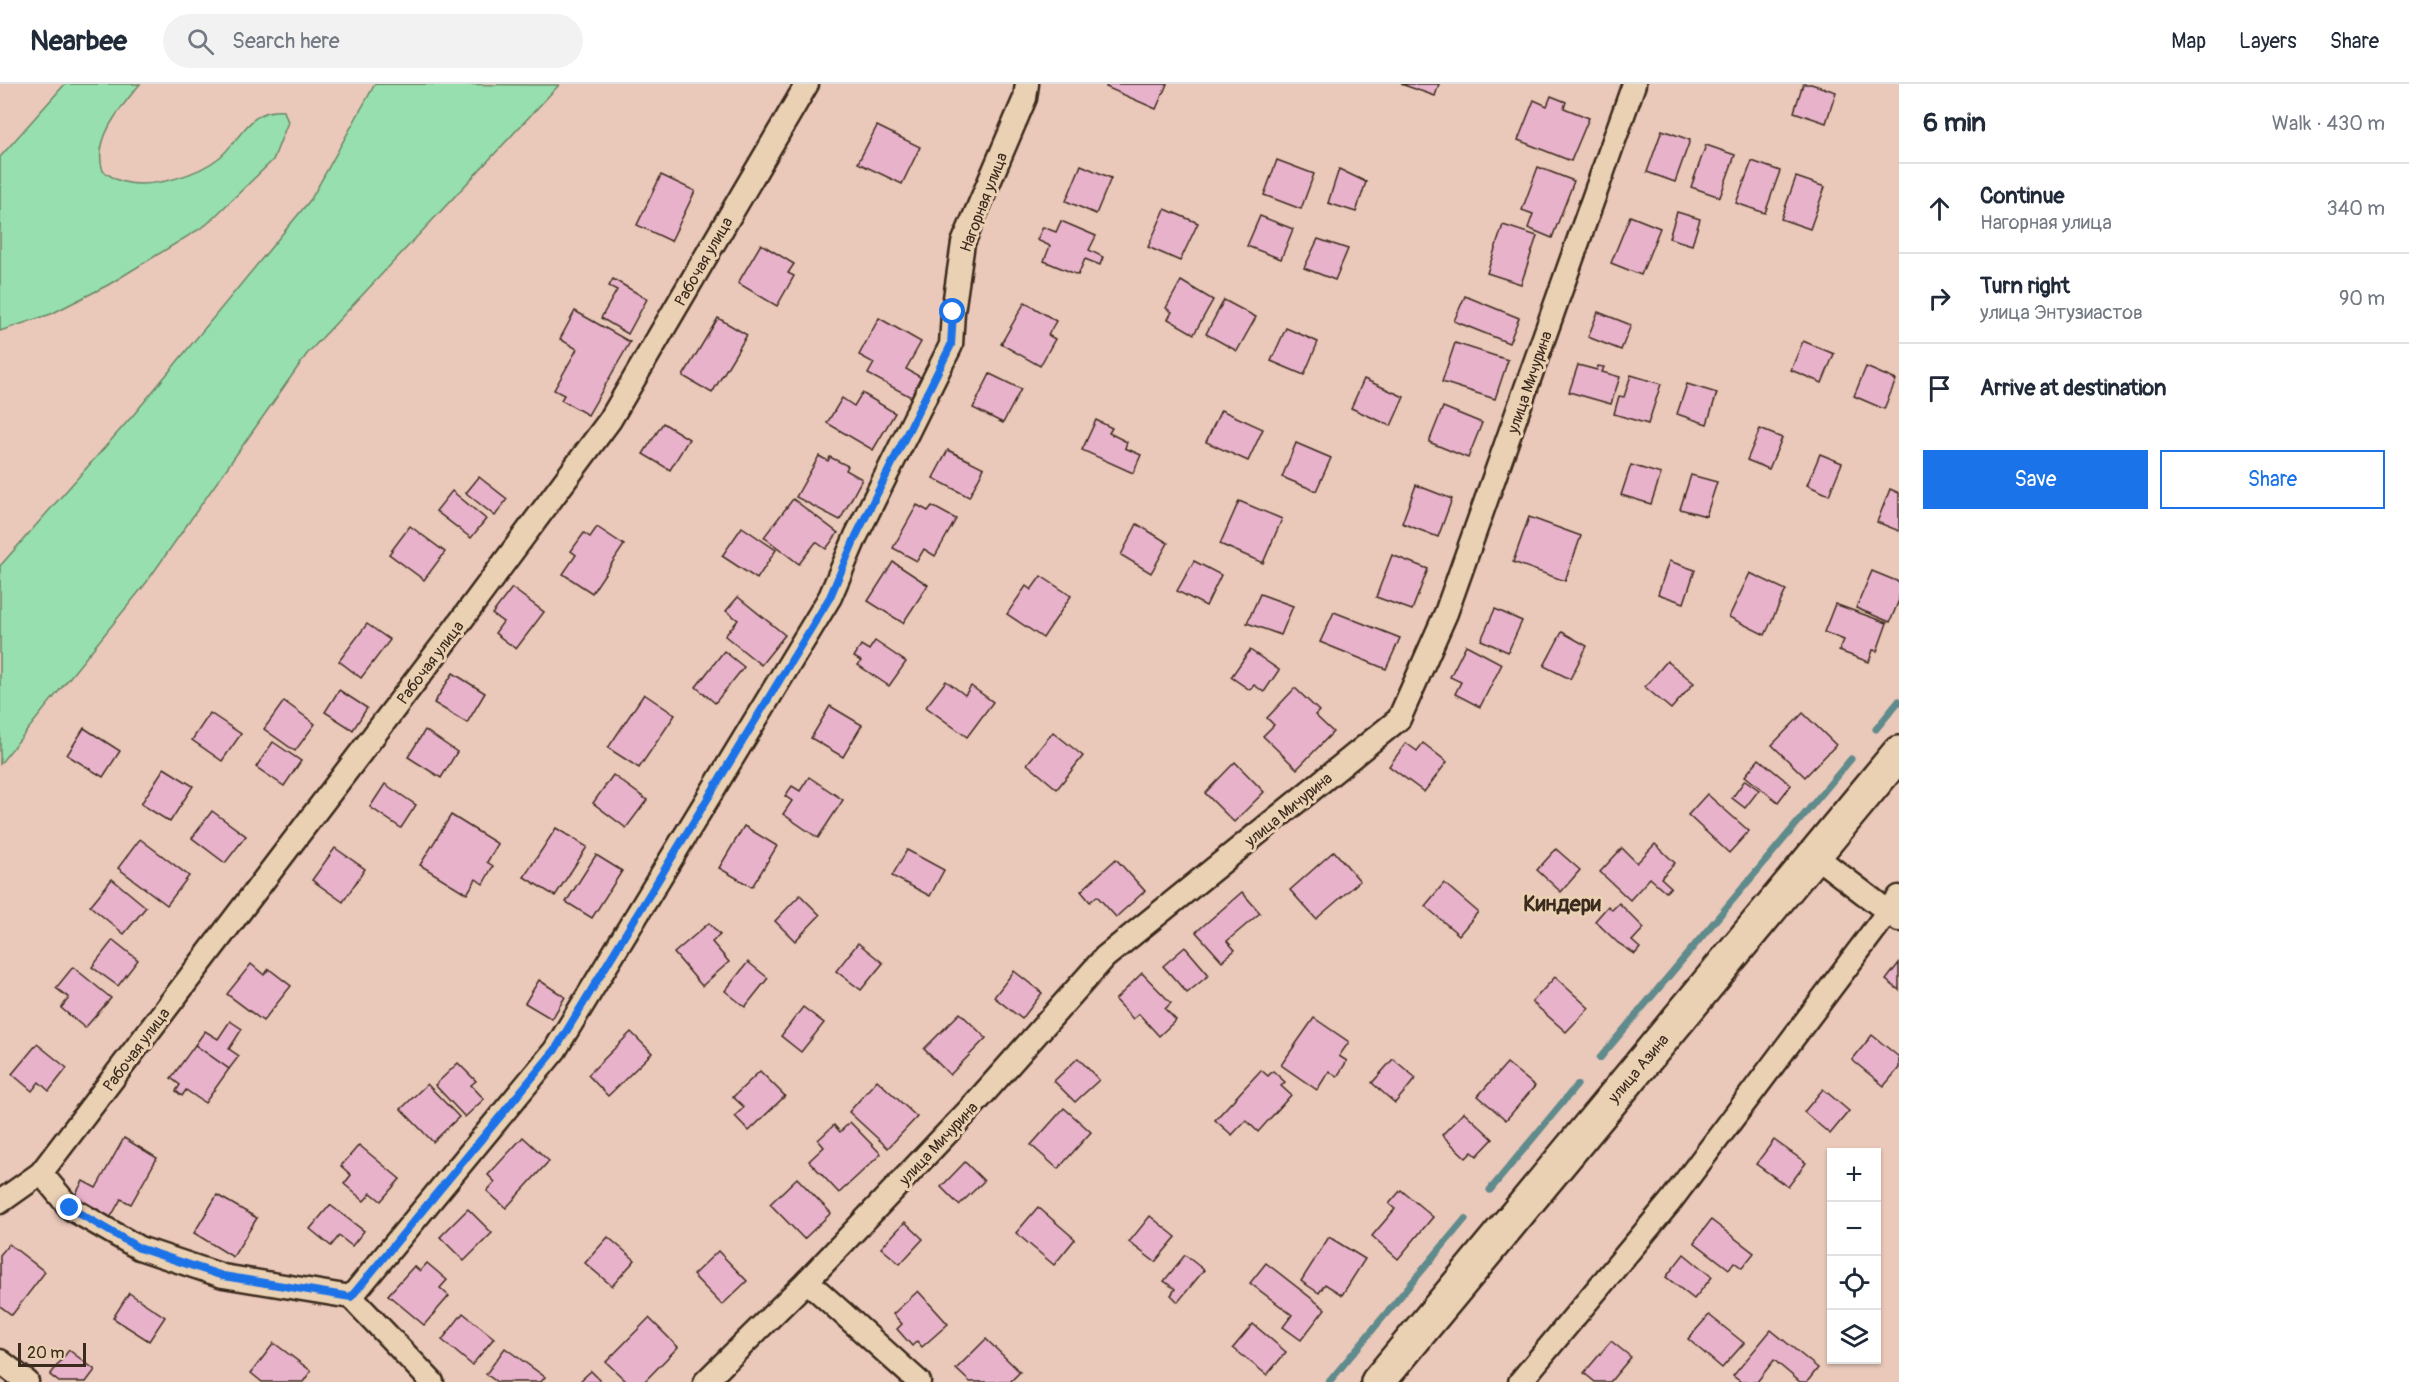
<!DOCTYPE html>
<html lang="en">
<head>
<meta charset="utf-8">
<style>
  body { margin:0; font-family:Pangolin,sans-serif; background:#f2f2f3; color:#1f2937 }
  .controls { position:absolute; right:18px; bottom:18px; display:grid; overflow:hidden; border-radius:0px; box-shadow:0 2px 4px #0004 }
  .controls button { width:54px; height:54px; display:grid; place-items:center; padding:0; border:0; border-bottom:2px solid #e0e1e3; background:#fff; color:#1f2937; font:30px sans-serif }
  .scale { position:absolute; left:18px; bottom:15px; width:68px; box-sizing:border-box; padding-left:6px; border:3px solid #3b2a1e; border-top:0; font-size:16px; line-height:21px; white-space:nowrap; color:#3b2a1e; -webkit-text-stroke:4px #ebd1b3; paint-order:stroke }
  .stop { position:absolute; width:18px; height:18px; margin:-14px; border:4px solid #1a73e8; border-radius:50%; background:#fff }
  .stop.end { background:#1a73e8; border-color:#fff; box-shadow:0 2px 6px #0008 }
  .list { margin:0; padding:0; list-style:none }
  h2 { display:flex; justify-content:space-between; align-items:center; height:78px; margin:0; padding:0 24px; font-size:26px }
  h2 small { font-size:20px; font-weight:400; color:#747a83 }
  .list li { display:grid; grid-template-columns:39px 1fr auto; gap:18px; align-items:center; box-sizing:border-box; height:90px; padding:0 24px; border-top:2px solid #e0e1e3 }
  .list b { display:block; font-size:22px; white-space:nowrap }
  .list p { margin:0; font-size:20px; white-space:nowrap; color:#747a83 }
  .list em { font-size:20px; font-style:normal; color:#747a83 }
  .actions { display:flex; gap:12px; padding:18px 24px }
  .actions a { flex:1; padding:14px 0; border:2px solid #1a73e8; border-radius:0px; text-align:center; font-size:21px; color:#1a73e8 }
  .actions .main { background:#1a73e8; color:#fff }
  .icon { flex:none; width:33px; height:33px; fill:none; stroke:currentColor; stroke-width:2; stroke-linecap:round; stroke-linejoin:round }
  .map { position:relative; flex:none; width:1899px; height:1298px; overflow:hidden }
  header { display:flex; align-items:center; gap:36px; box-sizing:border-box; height:84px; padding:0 30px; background:#fff; border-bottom:2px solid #e0e1e3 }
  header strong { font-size:28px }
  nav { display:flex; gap:33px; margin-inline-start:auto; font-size:21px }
  .search { width:420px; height:54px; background:#f2f2f3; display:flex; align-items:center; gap:15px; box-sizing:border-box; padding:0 21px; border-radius:33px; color:#747a83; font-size:22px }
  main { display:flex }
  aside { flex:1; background:#fff }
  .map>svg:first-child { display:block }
  .green { fill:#97dfae; stroke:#698466; stroke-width:1.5 }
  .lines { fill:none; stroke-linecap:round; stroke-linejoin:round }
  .stream { stroke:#618b8c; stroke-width:7 }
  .building { fill:#e8b2cb; stroke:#3b2a1e; stroke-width:1.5 }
  .street-casing { stroke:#3b2a1e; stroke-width:27 }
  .primary-casing { stroke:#3b2a1e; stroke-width:38 }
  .street { stroke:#ebd1b3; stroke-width:22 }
  .primary { stroke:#ebd1b3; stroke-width:33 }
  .route { stroke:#1a73e8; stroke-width:8 }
  .labels { text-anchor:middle; stroke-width:6; stroke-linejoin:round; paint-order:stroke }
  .street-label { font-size:16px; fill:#3b2a1e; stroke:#ebd1b3 }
  .district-label { font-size:22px; font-weight:bold; fill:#3b2a1e; stroke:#ebd1b3 }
</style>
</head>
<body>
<header>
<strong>Nearbee</strong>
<div class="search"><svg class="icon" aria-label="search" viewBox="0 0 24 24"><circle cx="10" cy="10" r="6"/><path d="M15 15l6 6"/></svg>Search here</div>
<nav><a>Map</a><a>Layers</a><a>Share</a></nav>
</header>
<main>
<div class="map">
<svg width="1899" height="1298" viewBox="0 0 1899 1298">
  <rect width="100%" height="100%" fill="#eac8ba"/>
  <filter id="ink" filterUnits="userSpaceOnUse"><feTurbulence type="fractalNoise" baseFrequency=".0167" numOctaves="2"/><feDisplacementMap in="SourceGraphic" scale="12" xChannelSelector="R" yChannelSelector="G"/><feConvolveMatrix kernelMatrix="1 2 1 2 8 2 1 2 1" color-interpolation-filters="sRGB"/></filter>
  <g filter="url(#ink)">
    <g class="green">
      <path d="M 65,0 L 140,0 C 121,23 92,56 103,87 C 109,91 117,97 124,98 C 152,105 198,91 220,73 C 242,54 250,23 284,27 L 288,38 L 273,76 L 206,141 L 108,201 L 51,230 L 0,247 L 0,73 Z"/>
      <polygon points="375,0 559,1 307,270 146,499 0,680 0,482 135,329 311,115"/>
    </g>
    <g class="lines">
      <g class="stream">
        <polyline points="1876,645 1899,617"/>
        <polyline points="1600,974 1851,675"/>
        <polyline points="1490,1106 1577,1001"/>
        <polyline points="1329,1298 1465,1135"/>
      </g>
    </g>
    <g class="building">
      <polygon points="1108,0 1167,0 1156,25 1106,3"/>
      <polygon points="1401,0 1439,0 1435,12"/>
      <polygon points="1803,0 1811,0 1836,8 1826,39 1794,28"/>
      <polygon points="1551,12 1566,18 1564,24 1589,34 1571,77 1518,56 1534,16 1547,22"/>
      <polygon points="877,42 920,63 902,100 858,79"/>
      <polygon points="1662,46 1690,56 1675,98 1647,88"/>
      <polygon points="1706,61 1735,71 1720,113 1691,103"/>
      <polygon points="1277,76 1314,90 1301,125 1264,111"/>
      <polygon points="1752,77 1780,87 1765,129 1736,119"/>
      <polygon points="1081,81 1111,94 1096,130 1066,117"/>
      <polygon points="1538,83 1574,97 1552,154 1528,144 1533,130 1522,126"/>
      <polygon points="1339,85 1366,98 1356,128 1328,119"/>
      <polygon points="661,91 695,107 671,157 637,141"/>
      <polygon points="1796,93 1825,103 1810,145 1781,135"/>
      <polygon points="1165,125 1198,139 1180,177 1148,163"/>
      <polygon points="1677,128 1700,135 1692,161 1669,154"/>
      <polygon points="1260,132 1293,145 1281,175 1247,162"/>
      <polygon points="1630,132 1660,144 1641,191 1611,179"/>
      <polygon points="1061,137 1096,152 1089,166 1103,173 1100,181 1085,175 1078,191 1044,177 1050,162 1037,156 1043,143 1056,148"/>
      <polygon points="1503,141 1537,152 1521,200 1487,189"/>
      <polygon points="1318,155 1348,165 1335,196 1304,184"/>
      <polygon points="761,160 794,180 788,189 794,192 777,222 738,199"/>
      <polygon points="613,195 647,215 628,250 601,234 617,206 609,202"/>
      <polygon points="1181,197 1213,216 1194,250 1168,235 1172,228 1166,224"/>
      <polygon points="1465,212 1519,234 1509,259 1454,237"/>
      <polygon points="1224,216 1256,233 1237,267 1206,250"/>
      <polygon points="1025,218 1056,237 1048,251 1055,255 1040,282 1001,260"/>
      <polygon points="575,227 630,258 588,331 561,316 564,311 554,306 577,265 560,255"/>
      <polygon points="1598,228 1631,241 1621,266 1588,253"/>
      <polygon points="718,234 747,251 712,309 683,292"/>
      <polygon points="879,234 921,258 906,285 922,294 911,313 868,290 874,279 859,271"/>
      <polygon points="1286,244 1318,258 1304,291 1271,277"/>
      <polygon points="1803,257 1834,270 1822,299 1791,286"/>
      <polygon points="1455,259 1508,276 1495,315 1442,298"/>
      <polygon points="1578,281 1597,286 1598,282 1604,283 1602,288 1620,293 1611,320 1569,308"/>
      <polygon points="1866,283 1896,296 1884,325 1854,312"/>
      <polygon points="990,290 1021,305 1003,339 973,324"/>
      <polygon points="1631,291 1661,300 1648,340 1614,330 1619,312 1624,313"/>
      <polygon points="1364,295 1404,313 1391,342 1351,324"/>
      <polygon points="1687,300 1717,309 1707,340 1677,330"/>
      <polygon points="862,309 895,329 873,366 827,339 842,314 854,322"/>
      <polygon points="1443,323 1482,339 1468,374 1429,358"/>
      <polygon points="1221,326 1263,345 1248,377 1206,358"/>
      <polygon points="1096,336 1112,344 1109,349 1127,358 1125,364 1141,371 1133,389 1082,366"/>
      <polygon points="663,339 689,355 670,386 643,370"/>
      <polygon points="1760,345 1782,354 1769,385 1747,376"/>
      <polygon points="1296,359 1331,374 1316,407 1282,393"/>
      <polygon points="948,366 984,384 969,413 933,394"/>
      <polygon points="1820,370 1842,379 1829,411 1807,401"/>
      <polygon points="819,372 828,377 830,373 848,382 846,386 862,395 840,436 796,413"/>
      <polygon points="1631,381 1661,390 1651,420 1621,411"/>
      <polygon points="1691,391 1717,398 1706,432 1680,425"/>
      <polygon points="479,393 507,415 495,432 466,409"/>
      <polygon points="1416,401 1452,415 1438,453 1402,439"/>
      <polygon points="1890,405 1899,409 1899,447 1877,438"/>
      <polygon points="452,407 486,435 471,454 436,427"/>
      <polygon points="793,415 838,449 826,465 816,458 799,480 764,453"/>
      <polygon points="1239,417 1282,435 1263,479 1220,460"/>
      <polygon points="917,421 928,427 932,422 956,435 935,472 924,465 917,477 893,464"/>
      <polygon points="1529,433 1581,452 1565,497 1513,478"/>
      <polygon points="1137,440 1168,459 1151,489 1121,471"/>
      <polygon points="410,442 445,468 424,496 389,470"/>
      <polygon points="597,443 624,461 592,509 563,490 576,471 571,467 584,449 590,453"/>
      <polygon points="742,443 776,466 757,495 722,472"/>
      <polygon points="1392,471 1428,485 1412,526 1376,513"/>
      <polygon points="1194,477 1221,491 1206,522 1177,507"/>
      <polygon points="1669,477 1695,486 1684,519 1658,510"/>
      <polygon points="893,478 928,501 903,539 868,517"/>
      <polygon points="1872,487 1899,498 1899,516 1890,538 1856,524"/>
      <polygon points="1750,489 1786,506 1765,551 1729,533"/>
      <polygon points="1041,492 1071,512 1043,554 1007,530 1026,502 1031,506"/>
      <polygon points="512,504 544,528 516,565 495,549 503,538 492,530"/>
      <polygon points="1260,510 1293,522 1281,551 1247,539"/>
      <polygon points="738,513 785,551 761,581 725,552 738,536 726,527"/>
      <polygon points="1835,520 1887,539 1877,567 1873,566 1869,578 1839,567 1844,556 1824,548"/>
      <polygon points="1495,525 1522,537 1508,568 1481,556"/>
      <polygon points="1334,528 1400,554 1386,585 1320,558"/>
      <polygon points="367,540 390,556 361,594 339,577"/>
      <polygon points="1562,548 1587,562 1570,595 1544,582"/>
      <polygon points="875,557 906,578 889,602 858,581 861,577 854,573 861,561 869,566"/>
      <polygon points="1466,561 1502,580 1480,623 1455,610 1461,598 1450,593"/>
      <polygon points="1250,566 1279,586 1264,608 1254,601 1250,606 1231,593"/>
      <polygon points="724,567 744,583 715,619 696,603"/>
      <polygon points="1667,577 1694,599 1671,625 1645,603"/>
      <polygon points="453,589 485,609 467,639 434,619"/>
      <polygon points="946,597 965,611 971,602 993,618 967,653 926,623"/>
      <polygon points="1295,604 1319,627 1315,631 1333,648 1297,685 1263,652 1274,641 1267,634"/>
      <polygon points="339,606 367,624 353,646 325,628"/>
      <polygon points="644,610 675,631 639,684 608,664"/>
      <polygon points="284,617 315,640 295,667 264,645"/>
      <polygon points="830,622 862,641 843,673 811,654"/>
      <polygon points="210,629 241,650 222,677 192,656"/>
      <polygon points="1803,629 1836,661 1805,693 1772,661"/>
      <polygon points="84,644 120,667 103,693 67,671"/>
      <polygon points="425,646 457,668 441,694 408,673"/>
      <polygon points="1053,648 1083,672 1057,705 1027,680"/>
      <polygon points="273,658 301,677 284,702 256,683"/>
      <polygon points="1406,659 1417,667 1423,659 1447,678 1424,708 1389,682"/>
      <polygon points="1759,675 1791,701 1778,718 1745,692"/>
      <polygon points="1235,678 1264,708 1234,738 1205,709"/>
      <polygon points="164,684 193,702 170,738 141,720"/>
      <polygon points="613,691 647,716 626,744 593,719"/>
      <polygon points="809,693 843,716 818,754 783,730 792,717 785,712 792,702 800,707"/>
      <polygon points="1745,696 1759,706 1745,724 1732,714"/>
      <polygon points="385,700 416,721 401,744 370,723"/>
      <polygon points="1707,710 1749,747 1729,769 1688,731"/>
      <polygon points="212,727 246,752 225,779 192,754"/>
      <polygon points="451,731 498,760 487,778 493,782 483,800 476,795 467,810 420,781"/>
      <polygon points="744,742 777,762 752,803 719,784"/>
      <polygon points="556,744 587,763 555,812 524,793"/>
      <polygon points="140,755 189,792 167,821 118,784"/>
      <polygon points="1655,760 1675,779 1661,794 1671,803 1666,808 1650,794 1630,816 1600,788 1622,764 1637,779"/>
      <polygon points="335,764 365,785 343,818 312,796"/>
      <polygon points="1556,765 1580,786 1561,808 1537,786"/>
      <polygon points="907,766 944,786 930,812 892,792"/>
      <polygon points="1334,767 1360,797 1316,835 1290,806"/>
      <polygon points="596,771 622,787 592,834 566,818"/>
      <polygon points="1116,775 1145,807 1116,833 1097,812 1090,818 1081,807"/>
      <polygon points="112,795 146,823 124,850 90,822"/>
      <polygon points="1444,799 1478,828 1459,851 1425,822"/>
      <polygon points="1242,808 1260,829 1227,857 1235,866 1222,877 1196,848"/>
      <polygon points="800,811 820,831 795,857 775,837"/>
      <polygon points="1619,819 1644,844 1632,857 1640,864 1635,870 1618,859 1595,837 1608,822 1612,826"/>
      <polygon points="709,839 720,851 712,858 729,878 702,902 674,869"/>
      <polygon points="113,856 138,876 118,902 92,883"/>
      <polygon points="858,859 883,879 861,906 836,887"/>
      <polygon points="1185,863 1209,891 1187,909 1163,882"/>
      <polygon points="748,878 768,894 745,923 725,907"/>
      <polygon points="1899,879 1899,906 1886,896"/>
      <polygon points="251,880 264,891 269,885 291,902 263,937 227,910"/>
      <polygon points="73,883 111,914 85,944 61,924 69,914 56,904"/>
      <polygon points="1014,887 1042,909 1022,935 994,913"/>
      <polygon points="1142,889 1171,919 1165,925 1176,936 1159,952 1139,930 1133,935 1115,916"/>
      <polygon points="1555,893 1589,924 1566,948 1532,918"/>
      <polygon points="539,896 565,913 552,935 525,919"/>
      <polygon points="803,923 824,939 801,968 781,952"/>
      <polygon points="960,929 986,954 950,991 924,965"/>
      <polygon points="1314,934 1349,958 1339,972 1347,977 1337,993 1329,987 1317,1006 1281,981"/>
      <polygon points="230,937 242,945 229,965 239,972 229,985 195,961 205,947 218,955"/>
      <polygon points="631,948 652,969 608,1012 588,991"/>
      <polygon points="1872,951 1899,973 1899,984 1884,1002 1852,976"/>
      <polygon points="37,960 67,984 49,1007 39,998 32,1007 12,990"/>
      <polygon points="195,961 229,985 205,1019 186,1006 182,1012 176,1007 180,1001 171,994"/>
      <polygon points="1078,974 1099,996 1075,1018 1054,997"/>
      <polygon points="1393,975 1416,994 1395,1019 1372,999"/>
      <polygon points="458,979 476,997 471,1001 484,1015 465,1033 435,1001"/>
      <polygon points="1507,979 1535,1002 1506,1036 1478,1012"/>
      <polygon points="1261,986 1268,992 1273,987 1285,998 1281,1002 1291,1011 1258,1048 1246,1036 1232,1051 1215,1036"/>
      <polygon points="760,987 785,1012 749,1047 735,1032 744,1023 733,1013"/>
      <polygon points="877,996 917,1033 888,1064 849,1028"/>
      <polygon points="427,1000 459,1033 433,1058 401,1025"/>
      <polygon points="1823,1005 1849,1027 1830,1050 1804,1028"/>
      <polygon points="1064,1024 1091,1048 1058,1085 1031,1061"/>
      <polygon points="1464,1028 1493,1055 1477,1072 1472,1068 1466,1074 1442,1051"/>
      <polygon points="850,1038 881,1070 839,1109 809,1077 824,1063 818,1056 834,1041 840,1048"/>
      <polygon points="523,1053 549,1077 506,1124 487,1107 495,1098 488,1091"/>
      <polygon points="124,1054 157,1074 131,1120 121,1115 109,1136 73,1115 83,1097 96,1104"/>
      <polygon points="1774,1056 1806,1079 1788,1103 1756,1080"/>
      <polygon points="359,1061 400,1095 381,1117 371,1109 364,1117 344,1100 351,1091 341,1082"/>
      <polygon points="965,1078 984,1097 959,1121 941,1103"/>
      <polygon points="797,1094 831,1129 804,1155 770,1120"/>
      <polygon points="1401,1106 1433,1133 1398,1175 1372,1152 1395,1125 1389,1120"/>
      <polygon points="217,1111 257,1134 233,1173 194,1149"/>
      <polygon points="330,1121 364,1147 352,1162 339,1152 331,1162 310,1145"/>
      <polygon points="1038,1123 1075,1155 1054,1181 1016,1149"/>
      <polygon points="468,1125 492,1149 464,1177 440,1153"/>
      <polygon points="1150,1132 1176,1153 1155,1178 1129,1158"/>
      <polygon points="1711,1136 1754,1169 1742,1184 1734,1178 1729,1185 1694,1158"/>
      <polygon points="905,1138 923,1155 900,1180 881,1164"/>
      <polygon points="608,1153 635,1176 612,1202 585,1179"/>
      <polygon points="1329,1153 1365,1175 1342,1211 1325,1200 1319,1209 1301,1197"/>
      <polygon points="9,1160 45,1188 12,1231 0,1222 0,1171"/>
      <polygon points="718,1167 747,1197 722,1221 693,1191"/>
      <polygon points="1684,1170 1712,1193 1694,1215 1666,1193"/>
      <polygon points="1185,1171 1204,1186 1178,1218 1171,1211 1175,1205 1164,1197"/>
      <polygon points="427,1179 447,1196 440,1204 449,1212 424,1241 388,1211 414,1182 420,1187"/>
      <polygon points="1266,1179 1325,1225 1301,1256 1283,1243 1292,1231 1250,1199"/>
      <polygon points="918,1207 948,1240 922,1263 917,1257 912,1262 897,1245 902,1240 893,1230"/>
      <polygon points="129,1209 165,1233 149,1257 113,1234"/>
      <polygon points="463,1229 494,1254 472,1281 442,1256"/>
      <polygon points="1709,1231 1744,1259 1722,1284 1688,1255"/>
      <polygon points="649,1234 678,1263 644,1298 627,1298 606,1278"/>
      <polygon points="1253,1240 1286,1268 1267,1291 1233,1264"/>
      <polygon points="1771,1246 1818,1284 1807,1298 1800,1298 1774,1276 1757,1298 1741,1298 1733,1292"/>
      <polygon points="986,1255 1020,1288 1010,1298 970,1298 956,1285"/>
      <polygon points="1611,1257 1631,1273 1610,1298 1595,1298 1584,1289"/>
      <polygon points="274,1259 311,1287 303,1298 262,1298 251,1289"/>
      <polygon points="505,1264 545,1293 541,1298 497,1298 486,1290"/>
      <polygon points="69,1266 95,1286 86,1298 59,1298 50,1291"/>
      <polygon points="591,1287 602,1298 579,1298"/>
    </g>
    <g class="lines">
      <g class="street-casing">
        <g id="street">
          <polyline points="1814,771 1899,836"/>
          <polyline points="41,1089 70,1124 139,1164 223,1192 351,1213 432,1298"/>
          <polyline points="0,1118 41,1089 454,546 610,336 807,0"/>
          <polyline points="807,1197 919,1298"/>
          <polyline points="351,1213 555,966 830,513 856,452 951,261 953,228 963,159 1025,14 1027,0"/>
          <polyline points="0,1277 27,1298"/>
          <polyline points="705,1298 807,1197 970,1025 1105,873 1399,635 1446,529 1634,0"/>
          <polyline points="1520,1298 1670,1118 1899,813"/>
        </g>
      </g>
      <g class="primary-casing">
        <polyline id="primary" points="1378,1298 1899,669"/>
      </g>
      <use href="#street" class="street"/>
      <use href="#primary" class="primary"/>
    </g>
  </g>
  <g class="lines" filter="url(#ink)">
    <polyline class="route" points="70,1124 139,1164 223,1192 351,1213 555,966 830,513 856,452 951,261 953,228"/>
  </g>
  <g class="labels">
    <g class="street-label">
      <text transform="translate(983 118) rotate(-69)" y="6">Нагорная улица</text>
      <text transform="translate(703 177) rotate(-60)" y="6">Рабочая улица</text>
      <text transform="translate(1529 298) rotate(-71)" y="6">улица Мичурина</text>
      <text transform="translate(430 578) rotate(-53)" y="6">Рабочая улица</text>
      <text transform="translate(1288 725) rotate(-39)" y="6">улица Мичурина</text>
      <text transform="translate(136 965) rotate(-53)" y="6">Рабочая улица</text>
      <text transform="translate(1638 984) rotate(-50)" y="6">улица Азина</text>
      <text transform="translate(938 1059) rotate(-47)" y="6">улица Мичурина</text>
    </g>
    <g class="district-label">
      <text x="1562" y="827">Киндери</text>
    </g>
  </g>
</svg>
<div class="controls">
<button>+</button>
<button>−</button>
<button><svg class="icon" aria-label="locate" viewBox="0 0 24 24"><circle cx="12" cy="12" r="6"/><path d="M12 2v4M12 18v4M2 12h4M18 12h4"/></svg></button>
<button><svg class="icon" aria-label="layers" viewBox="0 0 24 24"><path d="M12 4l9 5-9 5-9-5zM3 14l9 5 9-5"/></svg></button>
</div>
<div class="scale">20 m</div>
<div class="stop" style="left:953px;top:228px"></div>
<div class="stop end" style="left:70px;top:1124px"></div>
</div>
<aside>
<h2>6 min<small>Walk · 430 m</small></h2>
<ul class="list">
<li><svg class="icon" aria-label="ahead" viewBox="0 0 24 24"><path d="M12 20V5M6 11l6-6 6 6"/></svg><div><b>Continue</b><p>Нагорная улица</p></div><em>340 m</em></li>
<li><svg class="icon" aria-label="right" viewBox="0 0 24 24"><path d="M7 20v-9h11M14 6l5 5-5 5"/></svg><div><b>Turn right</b><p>улица Энтузиастов</p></div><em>90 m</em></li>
<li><svg class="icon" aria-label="arrive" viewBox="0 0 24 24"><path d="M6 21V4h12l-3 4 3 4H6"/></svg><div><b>Arrive at destination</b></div></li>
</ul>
<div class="actions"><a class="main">Save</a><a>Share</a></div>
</aside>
</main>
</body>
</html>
